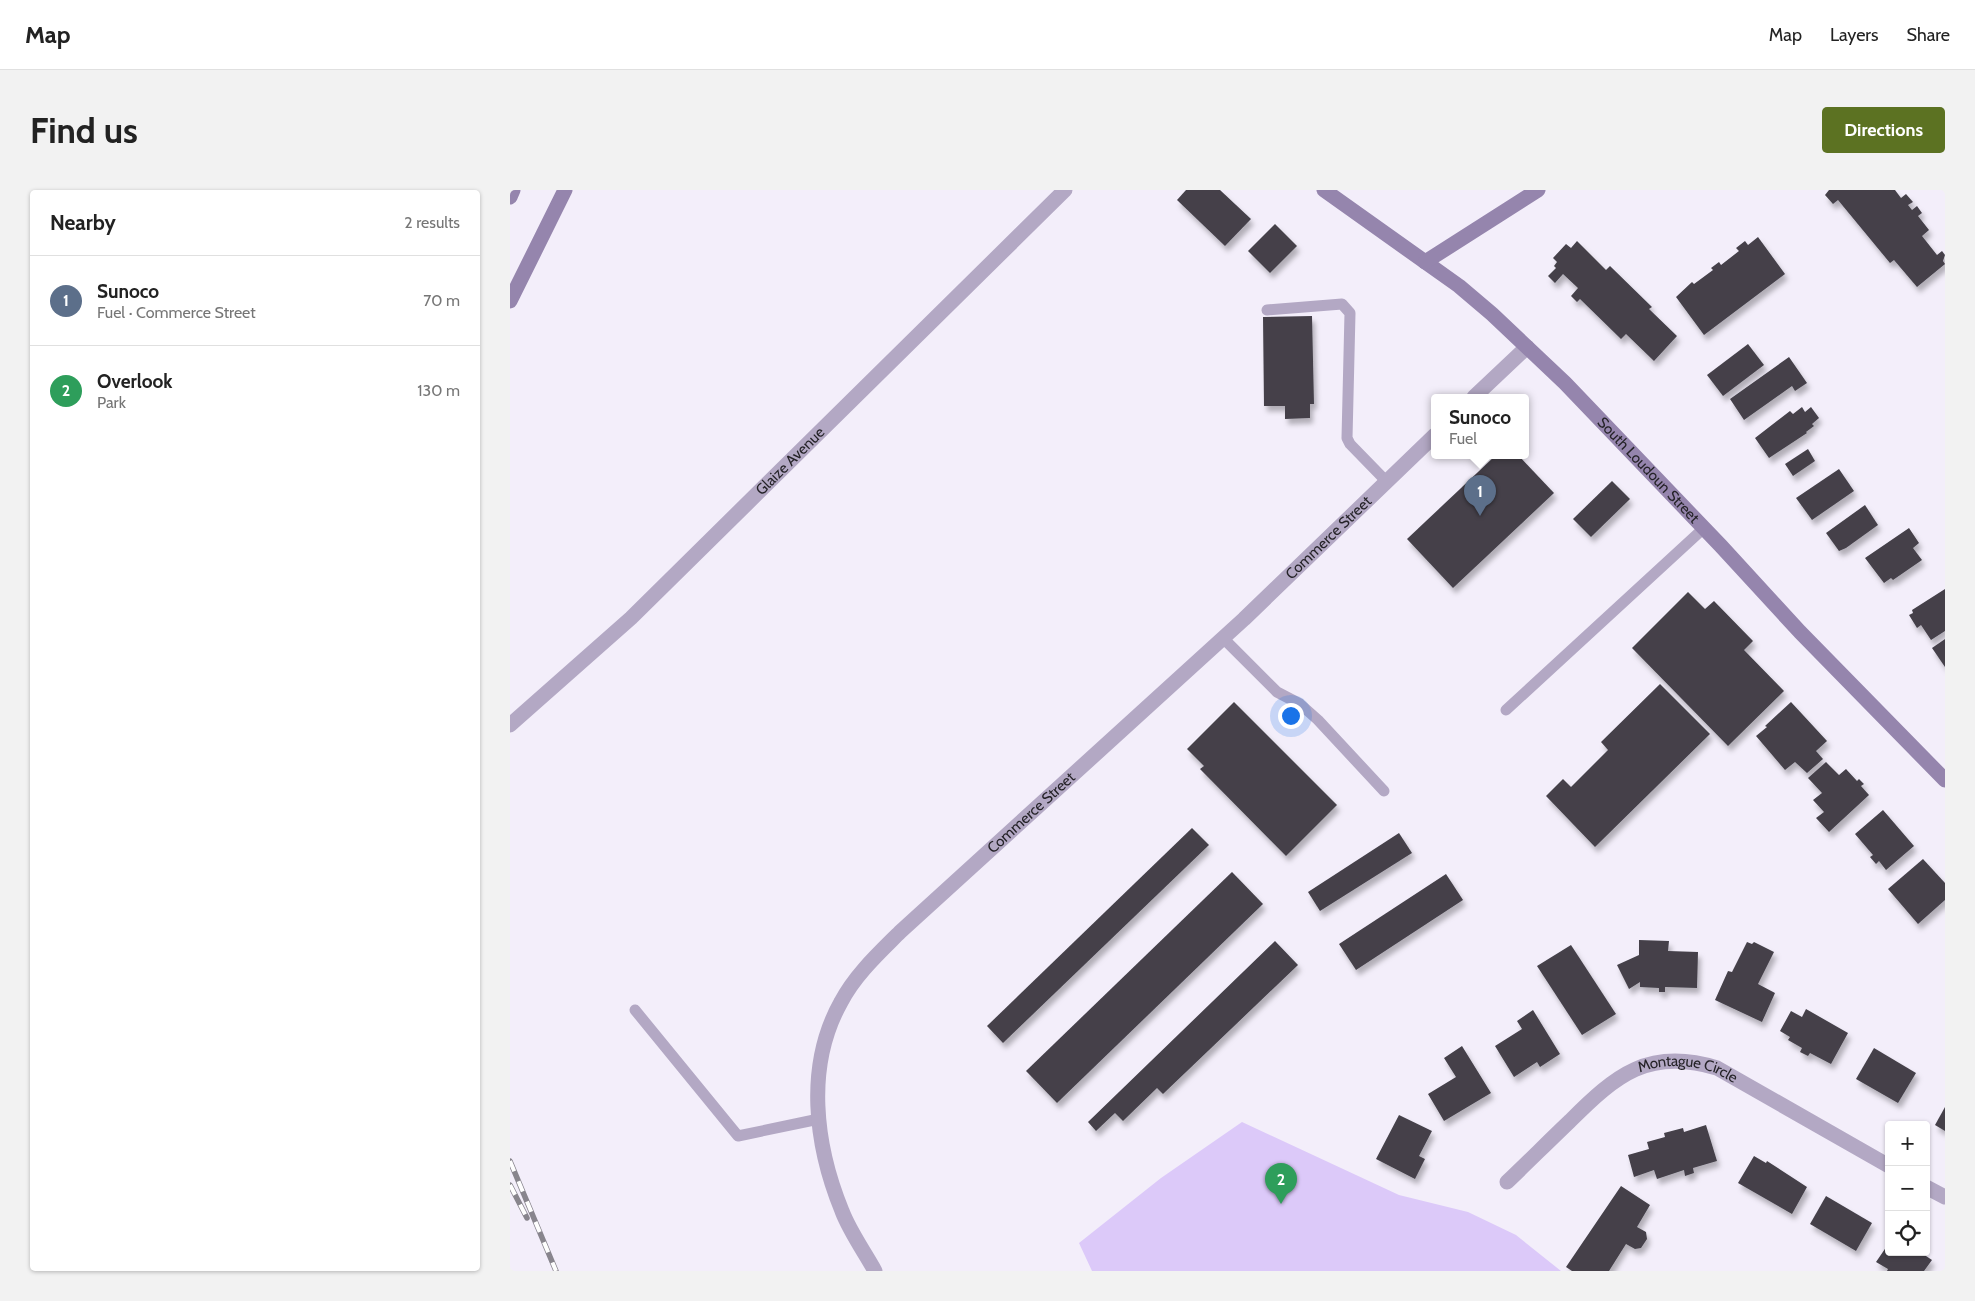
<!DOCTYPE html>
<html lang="en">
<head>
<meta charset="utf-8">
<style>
  body { margin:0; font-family:Cabin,sans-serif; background:#f2f2f2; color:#222 }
  .controls { position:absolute; right:15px; bottom:15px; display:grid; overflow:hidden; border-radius:5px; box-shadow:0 1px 4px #0004 }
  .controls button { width:45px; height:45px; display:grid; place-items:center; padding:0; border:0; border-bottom:1px solid #e0e0e0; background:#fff; color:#222; font:25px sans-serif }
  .you { position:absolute; left:780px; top:525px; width:18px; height:18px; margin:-12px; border:4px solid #fff; border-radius:50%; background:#1a73e8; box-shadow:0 0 0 8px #1a73e833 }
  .badge { display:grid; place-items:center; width:32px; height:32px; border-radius:50%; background:#5c7222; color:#fff; font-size:16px; font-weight:700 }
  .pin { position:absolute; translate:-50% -41px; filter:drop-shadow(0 1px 2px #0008) }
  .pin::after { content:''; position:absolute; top:26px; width:18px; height:15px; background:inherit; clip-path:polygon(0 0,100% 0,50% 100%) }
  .popup { position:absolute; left:921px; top:204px; width:98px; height:65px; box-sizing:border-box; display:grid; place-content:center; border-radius:5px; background:#fff; filter:drop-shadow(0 1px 4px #0005); font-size:16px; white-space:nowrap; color:#767676 }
  .popup b { font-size:19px; color:#222 }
  .popup::after { content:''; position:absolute; left:50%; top:100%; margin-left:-10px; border:10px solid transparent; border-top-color:#fff }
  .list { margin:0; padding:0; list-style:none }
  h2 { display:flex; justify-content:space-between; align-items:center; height:65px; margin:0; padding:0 20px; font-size:21px }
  h2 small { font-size:16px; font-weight:400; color:#767676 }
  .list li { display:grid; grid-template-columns:32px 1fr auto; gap:15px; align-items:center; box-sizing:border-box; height:90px; padding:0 20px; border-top:1px solid #e0e0e0 }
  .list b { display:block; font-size:19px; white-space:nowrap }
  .list p { margin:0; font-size:16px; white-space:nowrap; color:#767676 }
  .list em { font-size:16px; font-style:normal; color:#767676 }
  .icon { flex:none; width:28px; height:28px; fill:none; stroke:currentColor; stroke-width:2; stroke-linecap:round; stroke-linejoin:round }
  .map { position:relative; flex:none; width:1435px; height:1081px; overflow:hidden; border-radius:5px }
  header { display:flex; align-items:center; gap:30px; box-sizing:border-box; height:70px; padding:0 25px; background:#fff; border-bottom:1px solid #e0e0e0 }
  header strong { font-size:24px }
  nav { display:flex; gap:28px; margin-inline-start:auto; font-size:18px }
  .intro { display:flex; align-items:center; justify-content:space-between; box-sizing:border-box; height:120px; padding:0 30px }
  h1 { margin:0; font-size:35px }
  .button { padding:12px 22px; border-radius:5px; background:#5c7222; color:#fff; font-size:18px; font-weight:700 }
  main { display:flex; gap:30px; padding:0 30px }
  aside { flex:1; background:#fff; border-radius:5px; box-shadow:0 1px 4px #0004 }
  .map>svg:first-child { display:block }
  .green { fill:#dcc9f9 }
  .building { fill:#444049; filter:url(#shadow) }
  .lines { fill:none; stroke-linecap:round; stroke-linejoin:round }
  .lane { stroke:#b3a8c4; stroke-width:11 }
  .street { stroke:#b3a8c4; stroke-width:15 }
  .secondary { stroke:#9585ad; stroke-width:15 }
  .rail-casing { stroke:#88858d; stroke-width:5.5 }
  .rail { stroke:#fefefe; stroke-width:4; stroke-dasharray:11; stroke-linecap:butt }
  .labels { text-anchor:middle; stroke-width:5; stroke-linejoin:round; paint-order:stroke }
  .street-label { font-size:15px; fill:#252328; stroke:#fefefe }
</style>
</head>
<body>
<header>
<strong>Map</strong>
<nav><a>Map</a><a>Layers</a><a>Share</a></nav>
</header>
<div class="intro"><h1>Find us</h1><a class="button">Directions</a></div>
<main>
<aside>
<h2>Nearby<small>2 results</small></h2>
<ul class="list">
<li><span class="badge" style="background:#5c6f8a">1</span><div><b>Sunoco</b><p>Fuel · Commerce Street</p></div><em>70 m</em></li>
<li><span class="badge" style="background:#2e9e5b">2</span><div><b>Overlook</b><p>Park</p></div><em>130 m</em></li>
</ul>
</aside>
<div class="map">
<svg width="1435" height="1081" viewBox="0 0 1435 1081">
  <defs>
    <filter id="shadow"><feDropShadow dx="3" dy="5.5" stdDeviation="2.5" flood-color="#0004"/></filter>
  </defs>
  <rect width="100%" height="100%" fill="#f3eefa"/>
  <polygon class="green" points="732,932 889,1005 958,1022 1006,1045 1051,1081 582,1081 569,1053 651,988"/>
  <g class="building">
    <polygon points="676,0 710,0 741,29 715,56 667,10"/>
    <polygon points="1319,0 1385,0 1391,8 1396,4 1403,12 1398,15 1402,20 1407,16 1412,23 1408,26 1419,40 1412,46 1427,65 1432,61 1435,65 1433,71 1435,74 1407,97 1384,70 1380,73 1328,10 1323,14 1315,5"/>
    <polygon points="765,34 787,56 760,83 738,61"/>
    <polygon points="1248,47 1275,84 1194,145 1166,107 1182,92 1184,94 1203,80 1201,78 1209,72 1211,75 1229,61 1226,58 1235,51 1238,55"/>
    <polygon points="1067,51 1096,80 1100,76 1142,117 1139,119 1167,146 1144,171 1116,144 1111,149 1070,109 1067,112 1061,106 1068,98 1053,84 1045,93 1038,86 1046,78 1044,76 1047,72 1043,68 1056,54 1061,58"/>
    <polygon points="802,126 804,214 800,214 800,228 775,229 775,216 754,216 753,127"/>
    <polygon points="1238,154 1254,175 1213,206 1197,185"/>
    <polygon points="1279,167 1297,193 1285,201 1282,196 1234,230 1220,209"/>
    <polygon points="1292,217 1295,222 1301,217 1309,228 1302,234 1304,236 1296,242 1297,243 1259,268 1245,248 1280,221 1283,224"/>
    <polygon points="1298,259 1305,271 1283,286 1275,274"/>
    <polygon points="986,265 1008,265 1044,303 943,398 897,349"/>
    <polygon points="1329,279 1344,301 1302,330 1286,308"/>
    <polygon points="1102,291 1120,309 1081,347 1063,329"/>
    <polygon points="1355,315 1368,335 1336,358 1329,361 1316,343"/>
    <polygon points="1399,338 1409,353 1403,358 1412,370 1383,390 1381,388 1374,393 1355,368"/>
    <polygon points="1435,399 1435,441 1421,450 1411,435 1407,438 1399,425 1403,423 1402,420"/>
    <polygon points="1178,402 1195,419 1204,411 1243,451 1234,460 1274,501 1218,556 1122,458"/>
    <polygon points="1435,449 1435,477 1422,458"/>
    <polygon points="1150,494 1200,544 1085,657 1036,606 1053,589 1061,597 1098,560 1091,552"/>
    <polygon points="724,512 827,615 776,666 690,579 694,576 677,559"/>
    <polygon points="1281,512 1317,551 1306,561 1313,569 1297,583 1285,572 1275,580 1246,546 1257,537 1255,536"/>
    <polygon points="1316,572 1329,585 1336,579 1347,591 1349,589 1354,594 1351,596 1359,605 1319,642 1306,628 1314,622 1303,610 1312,603 1298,588"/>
    <polygon points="1373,620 1404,656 1376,680 1369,671 1366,674 1360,667 1363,665 1345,644"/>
    <polygon points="682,638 699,655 493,853 477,836"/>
    <polygon points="889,643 902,663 810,721 798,702"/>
    <polygon points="1413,669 1435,693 1435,710 1408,734 1378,699"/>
    <polygon points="722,682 753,714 547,913 516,881"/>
    <polygon points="936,684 953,710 846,780 829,754"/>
    <polygon points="1129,750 1159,751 1158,761 1188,762 1187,798 1155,797 1155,802 1149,802 1149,798 1130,797 1130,792 1119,799 1107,775 1129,765"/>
    <polygon points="765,751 788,775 653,904 647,898 613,931 605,923 586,941 578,932"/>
    <polygon points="1237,752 1242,754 1244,752 1264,762 1248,794 1265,803 1252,832 1205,810 1218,781 1222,782"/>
    <polygon points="1061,755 1106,824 1072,845 1027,776"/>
    <polygon points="1296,819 1338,843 1321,874 1300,863 1298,866 1290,862 1292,858 1278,850 1280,847 1270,841 1281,821 1292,827"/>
    <polygon points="1023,820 1050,864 1030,877 1027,872 1004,887 985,856 1012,839 1007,831"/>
    <polygon points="952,856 981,903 934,931 918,904 946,887 934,868"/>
    <polygon points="1364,858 1406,883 1388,913 1346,889"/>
    <polygon points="1435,917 1435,941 1425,935"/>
    <polygon points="889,925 922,941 909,966 915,969 905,989 866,969"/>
    <polygon points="1196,935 1207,971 1183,978 1184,983 1175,986 1174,980 1147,989 1144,980 1124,987 1118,965 1139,959 1137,952 1155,947 1154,943 1173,938 1174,942"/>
    <polygon points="1244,966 1256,973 1257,971 1297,997 1282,1024 1228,993"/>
    <polygon points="1111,996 1140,1015 1127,1037 1136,1042 1137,1049 1131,1058 1125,1059 1116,1054 1099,1081 1062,1081 1056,1077"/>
    <polygon points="1316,1006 1362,1033 1346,1061 1300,1034"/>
    <polygon points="1379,1053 1379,1062 1410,1062 1422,1070 1414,1081 1377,1081 1378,1079 1366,1072"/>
  </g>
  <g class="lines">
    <g class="lane">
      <polyline points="757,120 832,114 840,123 837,248 840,254 877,292"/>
      <polyline points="713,448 767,502 790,514 808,530 874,601"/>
      <polyline points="996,520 1194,338"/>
      <polyline points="125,820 228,946 309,929"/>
    </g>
    <g class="street">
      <polyline points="964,207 1017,157"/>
      <path id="s1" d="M 0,535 L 121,428 L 555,0"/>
      <path id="s2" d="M 997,992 C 1018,972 1039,951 1060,931 C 1106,885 1139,857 1207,878 L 1379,976"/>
      <polyline points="1416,997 1435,1007"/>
      <path id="s3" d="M 365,1081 C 354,1061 340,1042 332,1021 C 305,955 295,876 331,812 C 345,785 369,763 390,742 L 734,429 L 925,245"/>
    </g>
    <g class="secondary">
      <path id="s4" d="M 814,0 L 949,96 L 982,124 L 1055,193 L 1211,356 L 1290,442 L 1435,590"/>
      <polyline points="0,7 3,0"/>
      <polyline points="915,72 1028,0"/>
      <polyline points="0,111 55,0"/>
    </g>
    <g class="rail-casing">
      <g id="rail">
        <polyline points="0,971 46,1081"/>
        <polyline points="0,995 17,1028"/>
      </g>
    </g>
    <use href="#rail" class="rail"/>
  </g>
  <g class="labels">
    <g class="street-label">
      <text dy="5" stroke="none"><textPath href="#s1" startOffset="385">Glaize Avenue</textPath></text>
      <text dy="5" stroke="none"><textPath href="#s4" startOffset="430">South Loudoun Street</textPath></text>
      <text dy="5" stroke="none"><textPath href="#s3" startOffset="959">Commerce Street</textPath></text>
      <text dy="5" stroke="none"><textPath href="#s3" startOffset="554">Commerce Street</textPath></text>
      <text dy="5" stroke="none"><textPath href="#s2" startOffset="226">Montague Circle</textPath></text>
    </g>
  </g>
</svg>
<div class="controls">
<button>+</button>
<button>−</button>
<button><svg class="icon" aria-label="locate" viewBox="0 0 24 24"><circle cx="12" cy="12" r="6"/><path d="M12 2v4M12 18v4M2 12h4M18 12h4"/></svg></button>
</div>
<div class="you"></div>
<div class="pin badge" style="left:970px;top:326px;background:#5c6f8a">1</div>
<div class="popup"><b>Sunoco</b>Fuel</div>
<div class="pin badge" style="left:771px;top:1014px;background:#2e9e5b">2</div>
</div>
</main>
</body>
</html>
